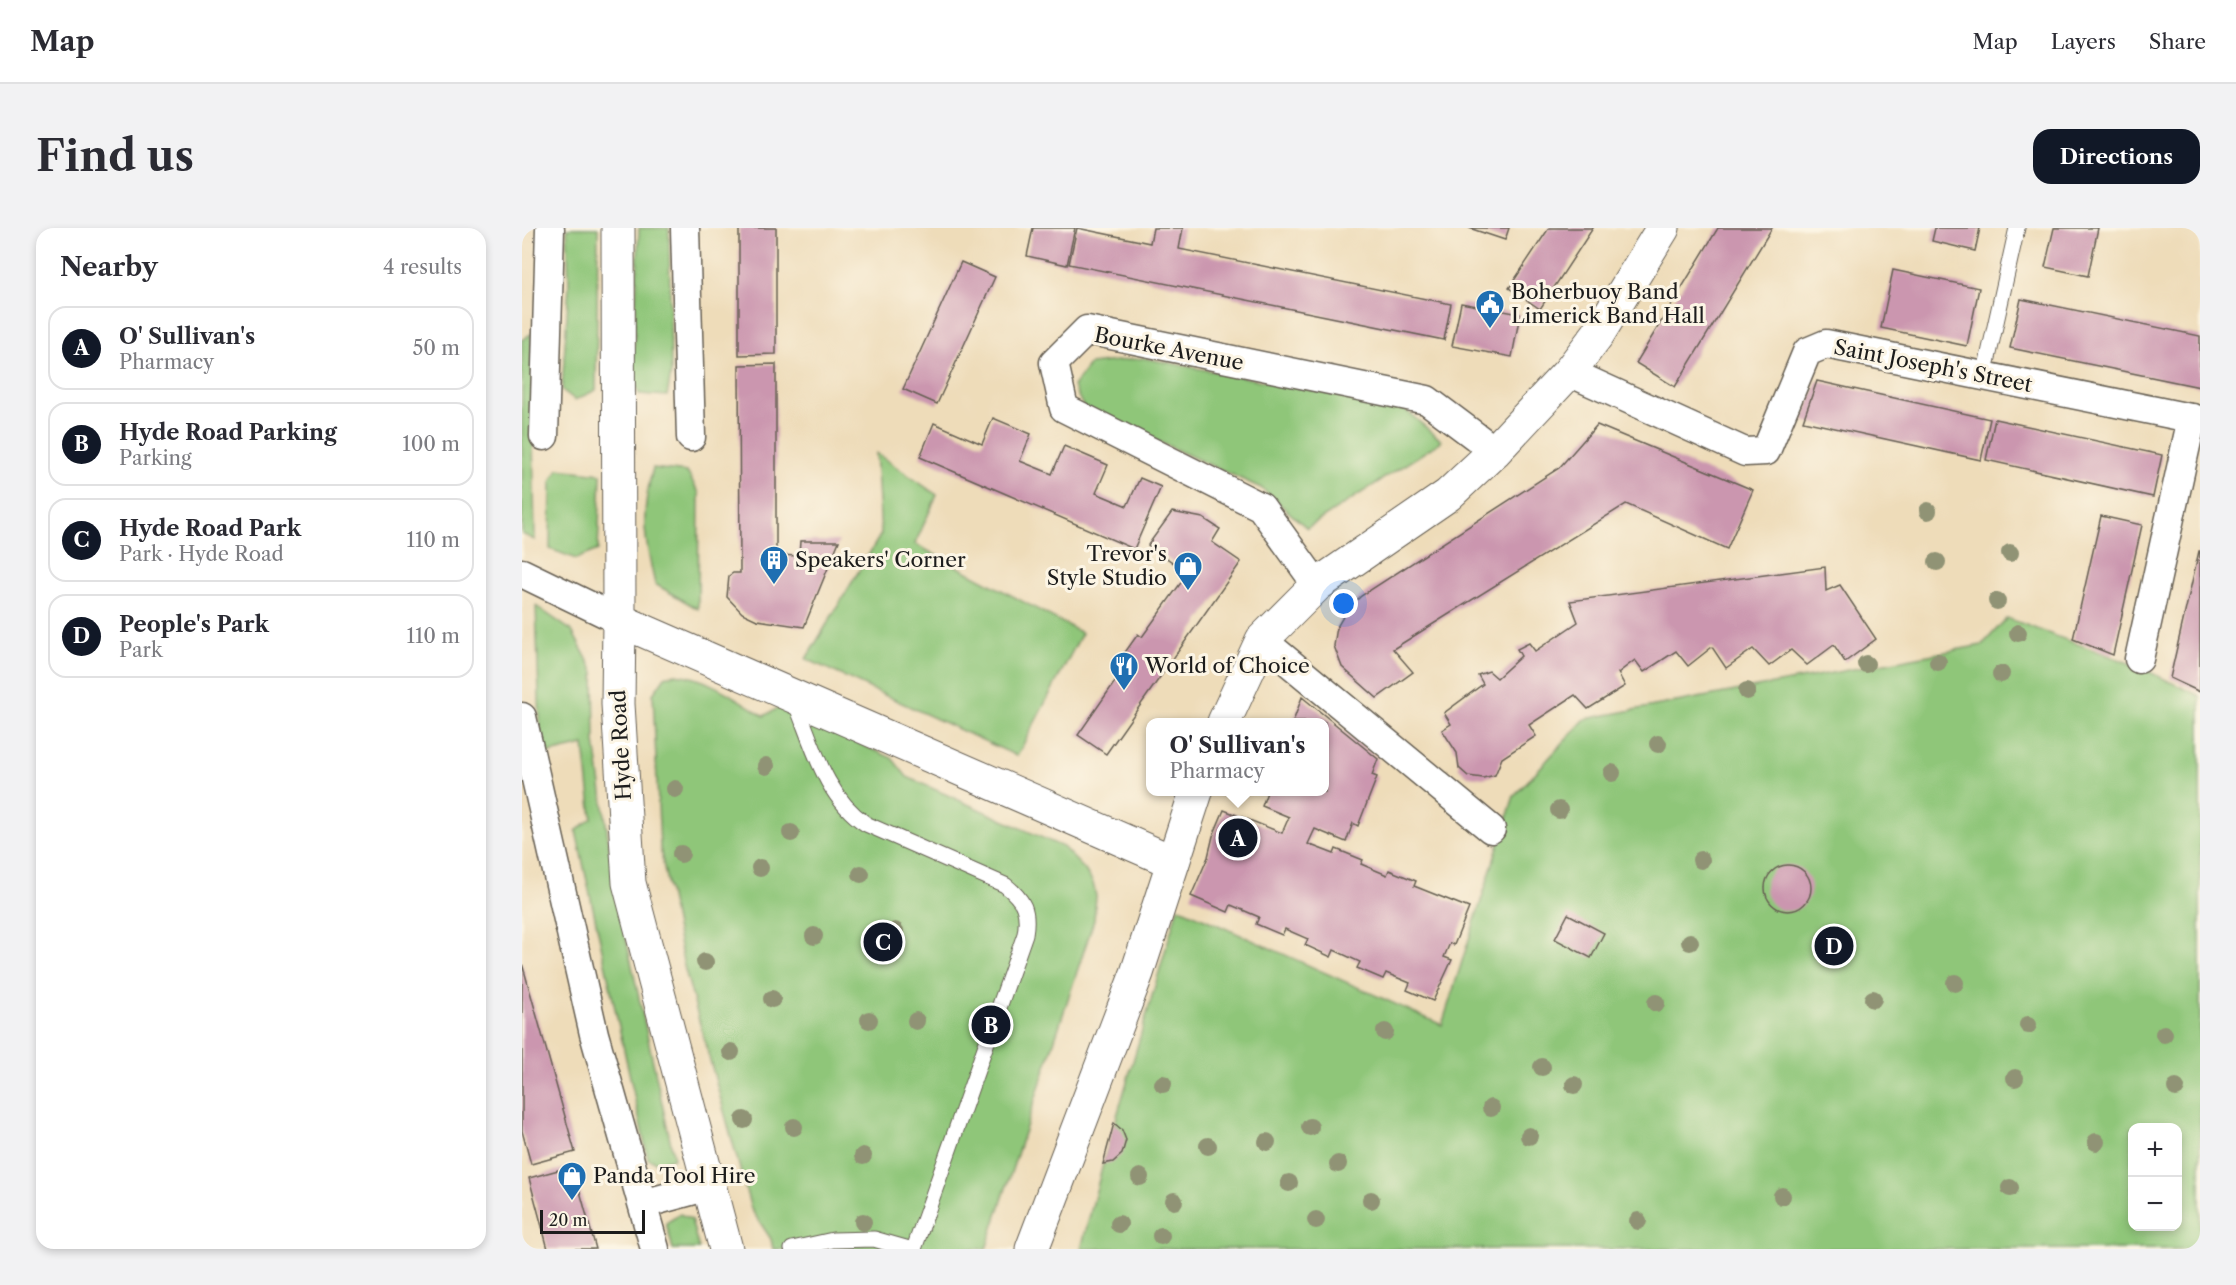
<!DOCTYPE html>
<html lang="en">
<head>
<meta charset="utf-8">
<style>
  body { margin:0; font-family:"Libre Caslon Text",serif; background:#f2f2f3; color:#2b2b33 }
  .controls { position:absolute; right:18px; bottom:18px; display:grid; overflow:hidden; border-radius:12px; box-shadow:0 3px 9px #0003 }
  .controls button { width:54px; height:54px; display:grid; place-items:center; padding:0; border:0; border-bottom:2px solid #e1e1e2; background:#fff; color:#2b2b33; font:30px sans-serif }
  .scale { position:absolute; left:18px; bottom:15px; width:105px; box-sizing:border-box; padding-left:6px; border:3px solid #1c1c1c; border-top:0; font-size:16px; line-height:21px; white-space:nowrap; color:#1c1c1c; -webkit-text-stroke:4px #fcf5e5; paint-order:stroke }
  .you { position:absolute; left:822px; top:376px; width:21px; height:21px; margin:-15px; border:4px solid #fff; border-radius:50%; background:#1a73e8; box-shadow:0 0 0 9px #1a73e833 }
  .badge { display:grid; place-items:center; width:39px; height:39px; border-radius:50%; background:#111827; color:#fff; font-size:20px; font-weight:700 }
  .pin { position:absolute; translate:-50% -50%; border:3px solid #fff; box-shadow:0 2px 6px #0006 }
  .popup { position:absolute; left:624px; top:490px; width:183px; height:78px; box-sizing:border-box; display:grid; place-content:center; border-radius:12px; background:#fff; filter:drop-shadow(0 2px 4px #0005); font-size:20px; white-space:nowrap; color:#7c7c81 }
  .popup b { font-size:22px; color:#2b2b33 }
  .popup::after { content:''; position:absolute; left:50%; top:100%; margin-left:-12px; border:12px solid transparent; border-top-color:#fff }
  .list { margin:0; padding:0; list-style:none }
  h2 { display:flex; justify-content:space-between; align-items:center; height:78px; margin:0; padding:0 24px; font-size:26px }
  h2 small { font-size:20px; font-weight:400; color:#7c7c81 }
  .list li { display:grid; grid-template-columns:39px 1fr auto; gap:18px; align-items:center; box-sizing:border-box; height:84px; margin:0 12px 12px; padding:0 12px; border:2px solid #e1e1e2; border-radius:18px }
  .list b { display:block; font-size:22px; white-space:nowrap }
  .list p { margin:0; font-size:20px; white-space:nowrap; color:#7c7c81 }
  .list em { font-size:20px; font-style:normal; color:#7c7c81 }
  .map { position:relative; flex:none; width:1678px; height:1021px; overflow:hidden; border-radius:18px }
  header { display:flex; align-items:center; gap:36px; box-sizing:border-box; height:84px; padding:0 30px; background:#fff; border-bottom:2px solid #e1e1e2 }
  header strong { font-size:28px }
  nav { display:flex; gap:33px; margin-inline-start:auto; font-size:21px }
  .intro { display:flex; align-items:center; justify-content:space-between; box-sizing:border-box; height:144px; padding:0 36px }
  h1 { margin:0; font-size:42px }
  .button { padding:15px 27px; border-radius:18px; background:#111827; color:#fff; font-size:21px; font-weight:700 }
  main { display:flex; gap:36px; padding:0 36px }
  aside { flex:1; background:#fff; border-radius:18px; box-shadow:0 3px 9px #0003 }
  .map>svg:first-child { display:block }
  .green { fill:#8fc679; stroke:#56714a; stroke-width:1.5; fill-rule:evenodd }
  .building { fill:#cb96af }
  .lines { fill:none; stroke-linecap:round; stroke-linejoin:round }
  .service-casing { stroke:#665f53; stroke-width:17 }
  .minor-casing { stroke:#665f53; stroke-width:31 }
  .tertiary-casing { stroke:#665f53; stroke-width:35 }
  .secondary-casing { stroke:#665f53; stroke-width:35 }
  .service { stroke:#fff; stroke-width:15 }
  .minor { stroke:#fff; stroke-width:28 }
  .tertiary { stroke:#fff; stroke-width:33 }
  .secondary { stroke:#fff; stroke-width:33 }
  .tree { fill:#909375 }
  .labels { text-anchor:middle; stroke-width:6; stroke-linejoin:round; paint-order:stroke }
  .poi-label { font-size:21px; fill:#1c1c1c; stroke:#fcf5e5; text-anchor:start }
  .street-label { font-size:21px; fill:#1c1c1c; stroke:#fcf5e5 }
</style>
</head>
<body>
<header>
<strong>Map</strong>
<nav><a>Map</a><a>Layers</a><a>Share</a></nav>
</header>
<div class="intro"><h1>Find us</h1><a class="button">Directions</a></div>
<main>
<aside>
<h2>Nearby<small>4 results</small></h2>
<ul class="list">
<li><span class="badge">A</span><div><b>O' Sullivan's</b><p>Pharmacy</p></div><em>50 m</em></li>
<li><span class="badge">B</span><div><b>Hyde Road Parking</b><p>Parking</p></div><em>100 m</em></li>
<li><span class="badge">C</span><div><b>Hyde Road Park</b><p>Park · Hyde Road</p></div><em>110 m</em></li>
<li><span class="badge">D</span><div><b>People's Park</b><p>Park</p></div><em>110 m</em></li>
</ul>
</aside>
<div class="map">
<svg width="1678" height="1021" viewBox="0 0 1678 1021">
  <rect width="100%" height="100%" fill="#fcf5e5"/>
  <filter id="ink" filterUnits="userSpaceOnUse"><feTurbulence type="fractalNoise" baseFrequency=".0167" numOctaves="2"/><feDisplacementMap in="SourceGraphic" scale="12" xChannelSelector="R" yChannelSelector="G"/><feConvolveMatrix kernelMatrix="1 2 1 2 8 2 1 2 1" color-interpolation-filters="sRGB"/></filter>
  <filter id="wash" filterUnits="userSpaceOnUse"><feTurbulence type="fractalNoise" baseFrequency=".008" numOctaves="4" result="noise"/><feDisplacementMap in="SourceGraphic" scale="24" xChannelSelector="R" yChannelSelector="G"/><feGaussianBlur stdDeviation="1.35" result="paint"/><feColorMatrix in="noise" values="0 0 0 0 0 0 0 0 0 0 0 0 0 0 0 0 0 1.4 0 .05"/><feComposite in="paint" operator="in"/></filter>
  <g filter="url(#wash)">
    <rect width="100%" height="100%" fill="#eedcb9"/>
    <g class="green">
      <polygon points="45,0 76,0 74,162 53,172 40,162 47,57"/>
      <polygon points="117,0 147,0 149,145 145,168 117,166 111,149"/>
      <polygon points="9,106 13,312 0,306 0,112"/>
      <polygon points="622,130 881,180 920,213 785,300 739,260 562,180 551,158 568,136"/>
      <polygon points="354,225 415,267 393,316 560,405 495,528 284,431 359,306"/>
      <path d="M 131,240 L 165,244 L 177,265 L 176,381 L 133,356 C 122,309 118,287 131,240 Z"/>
      <polygon points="36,241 79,246 76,322 54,331 28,321 29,254"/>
      <polygon points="14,378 50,403 72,444 73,514 93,660 152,930 136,935 126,931 54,603 70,590 62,517 19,527"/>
      <path d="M 1485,390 L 1615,438 L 1678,468 L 1678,850 L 1675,855 L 1678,856 L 1678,1021 L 559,1021 L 581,936 L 656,679 L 920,797 L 992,568 L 1063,491 L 1460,417 ZM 1610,900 L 1656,900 L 1656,998 L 1610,998 Z"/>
      <path d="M 153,446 C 184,448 215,471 242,488 L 256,480 L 370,530 L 385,549 L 541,619 L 563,642 L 571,655 L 574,668 L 572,692 L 464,1021 L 251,1021 L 249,1011 L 229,981 L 162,738 L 138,620 L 131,466 L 143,449 Z"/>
      <polygon points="158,986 169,991 177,1021 151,1021 144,995"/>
    </g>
    <g id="blocks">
      <g class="building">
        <polygon points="217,0 254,0 254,126 217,127"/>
        <polygon points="511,0 553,0 545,37 505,28"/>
        <polygon points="555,0 628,15 631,0 661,0 657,21 929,76 922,112 547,36"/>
        <polygon points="947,0 987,0 983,12"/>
        <polygon points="1027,0 1071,0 1018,81 987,60"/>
        <polygon points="1196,0 1250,0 1153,159 1114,135"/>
        <polygon points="1413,0 1458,0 1453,23 1410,13"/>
        <polygon points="1532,0 1576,0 1566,48 1523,39"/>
        <polygon points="439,34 473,49 415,176 381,161"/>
        <polygon points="1371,42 1457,60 1445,118 1359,100"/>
        <polygon points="1499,71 1678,108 1678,159 1488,120"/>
        <polygon points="939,75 998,86 990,129 930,118"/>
        <polygon points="254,136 254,327 277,328 278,313 317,313 282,399 235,392 220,385 205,369 207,348 211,345 218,345 217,137"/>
        <polygon points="1295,153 1468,191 1459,232 1281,193"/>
        <polygon points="471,190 509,206 498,233 530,246 542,218 586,237 574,265 605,278 618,250 639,259 612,321 398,229 412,195 460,216"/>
        <polygon points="1473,191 1640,227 1631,269 1464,232"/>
        <polygon points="1075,197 1231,262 1205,321 1104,276 871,421 891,444 855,470 820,439 812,418 815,399 825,382 839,368 1037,240"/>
        <polygon points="650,284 681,290 698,301 690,314 719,334 584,526 556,507 606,435 599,430 616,406 620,409 666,345 626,317"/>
        <polygon points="1579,288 1620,297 1591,427 1551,411"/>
        <polygon points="1677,323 1678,323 1678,464 1648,450"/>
        <polygon points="1303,339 1304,363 1318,357 1354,411 1323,434 1312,417 1285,437 1269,422 1247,438 1231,421 1204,440 1190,419 1166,438 1154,423 1122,444 1113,432 1096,445 1103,458 1066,481 1053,467 1007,497 1014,508 980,530 973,547 961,550 946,548 937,540 935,525 920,502 929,496 922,485 961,456 956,447 967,443 975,450 999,428 995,421 1007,415 1013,423 1056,394 1048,373"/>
        <polygon points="780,469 856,531 850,547 855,549 836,598 831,595 824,614 793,601 786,616 812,626 814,621 841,632 839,636 865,647 867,642 894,653 892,658 947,680 932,717 928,715 922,729 930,732 911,773 885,762 888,755 864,745 861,751 835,740 838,734 812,722 809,729 783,717 786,711 763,701 760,707 734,696 737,689 709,677 706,684 669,668 686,629 691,608 702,582 760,605 767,589 740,578 745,564 803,564 803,494 771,494"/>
        <circle cx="1266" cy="660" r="23"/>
        <polygon points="1046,686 1082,705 1069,730 1033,711"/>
        <polygon points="0,735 53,924 9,936 0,903"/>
        <polygon points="592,895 600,902 604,912 600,926 591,934 581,936"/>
        <polygon points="51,938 74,1021 26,1021 7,950"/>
      </g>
    </g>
  </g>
  <g filter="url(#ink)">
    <use href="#blocks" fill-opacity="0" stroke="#665f53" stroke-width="1.5"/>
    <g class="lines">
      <g class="service-casing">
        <g id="service">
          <polyline points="1462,148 1495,0"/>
          <path d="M 272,471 C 291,516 302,568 344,596 L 483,657 C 502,672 507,683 503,706 L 392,1021"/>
          <polyline points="270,1021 311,1012 352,1011 387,1021"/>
        </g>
      </g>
      <g class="minor-casing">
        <g id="minor">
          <polyline points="163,0 169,209"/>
          <polyline points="1047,144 1223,224 1244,223 1285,124 1304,116 1678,192"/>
          <polyline points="22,208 28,0"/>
          <polyline points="0,345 97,392"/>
          <polyline points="795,357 739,279 542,180 532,135 565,102 905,172 973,223"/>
          <polyline points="740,412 969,601"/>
          <polyline points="1617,431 1670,190"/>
          <polyline points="0,489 72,806 133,1021"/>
          <polyline points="121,976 187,958"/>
        </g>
      </g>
      <g class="tertiary-casing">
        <polyline id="tertiary" points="96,0 97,392"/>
      </g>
      <g class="secondary-casing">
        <g id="secondary">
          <polyline points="702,494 740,412 795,357 926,267 973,223 1047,144 1076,106 1141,0"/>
          <polyline points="204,1021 107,655 96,476 97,392 651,634"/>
          <polyline points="510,1021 615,745 674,564"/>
        </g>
      </g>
      <use href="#service" class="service"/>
      <use href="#minor" class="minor"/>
      <use href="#tertiary" class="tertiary"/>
      <use href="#secondary" class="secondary"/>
    </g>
    <g class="tree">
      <circle cx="1406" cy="283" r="9"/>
      <circle cx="1488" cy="325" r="9"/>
      <circle cx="1415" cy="334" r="9"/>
      <circle cx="1475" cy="373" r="9"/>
      <circle cx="1496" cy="405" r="9"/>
      <circle cx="1416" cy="434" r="9"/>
      <circle cx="1344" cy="436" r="9"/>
      <circle cx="1479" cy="446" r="9"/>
      <circle cx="1225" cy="463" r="9"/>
      <circle cx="1136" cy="516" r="9"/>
      <circle cx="244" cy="538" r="9"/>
      <circle cx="1090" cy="545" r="9"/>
      <circle cx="153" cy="561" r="9"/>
      <circle cx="1037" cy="582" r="9"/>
      <circle cx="269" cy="605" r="9"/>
      <circle cx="159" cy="626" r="9"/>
      <circle cx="1179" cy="632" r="9"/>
      <circle cx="238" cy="640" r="9"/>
      <circle cx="339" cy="646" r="9"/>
      <circle cx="373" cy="703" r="9"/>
      <circle cx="292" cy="708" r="9"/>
      <circle cx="1168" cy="714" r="9"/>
      <circle cx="183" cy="734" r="9"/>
      <circle cx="1433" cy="755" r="9"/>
      <circle cx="250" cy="771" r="9"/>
      <circle cx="1351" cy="771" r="9"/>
      <circle cx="1134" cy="775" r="9"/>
      <circle cx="347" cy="792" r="9"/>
      <circle cx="394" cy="793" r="9"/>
      <circle cx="1506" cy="797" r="9"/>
      <circle cx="863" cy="804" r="9"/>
      <circle cx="1642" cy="806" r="9"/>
      <circle cx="209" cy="824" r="9"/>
      <circle cx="1020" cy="839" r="9"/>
      <circle cx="1493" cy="850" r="9"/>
      <circle cx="641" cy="856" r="9"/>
      <circle cx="1052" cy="857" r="9"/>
      <circle cx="1654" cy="860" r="9"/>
      <circle cx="969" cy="880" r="9"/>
      <circle cx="222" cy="892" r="9"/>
      <circle cx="272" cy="899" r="9"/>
      <circle cx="788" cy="899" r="9"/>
      <circle cx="1007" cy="908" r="9"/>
      <circle cx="745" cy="914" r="9"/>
      <circle cx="1574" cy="914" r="9"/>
      <circle cx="686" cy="918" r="9"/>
      <circle cx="341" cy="928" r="9"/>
      <circle cx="816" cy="936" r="9"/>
      <circle cx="618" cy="949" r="9"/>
      <circle cx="767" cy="955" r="9"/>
      <circle cx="1488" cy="960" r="9"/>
      <circle cx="1260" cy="968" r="9"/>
      <circle cx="849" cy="972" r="9"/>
      <circle cx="652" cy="973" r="9"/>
      <circle cx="794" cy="992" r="9"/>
      <circle cx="1116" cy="993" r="9"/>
      <circle cx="341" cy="994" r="9"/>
      <circle cx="597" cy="996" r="9"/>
      <circle cx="639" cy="1008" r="9"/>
    </g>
  </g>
  <defs>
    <g id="civic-pin" transform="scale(1.5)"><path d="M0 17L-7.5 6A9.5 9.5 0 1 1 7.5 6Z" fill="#1f6fb2" stroke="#fcf5e5"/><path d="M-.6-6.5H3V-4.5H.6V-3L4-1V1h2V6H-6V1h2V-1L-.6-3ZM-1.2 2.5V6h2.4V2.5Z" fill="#fff"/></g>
    <g id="building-pin" transform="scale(1.5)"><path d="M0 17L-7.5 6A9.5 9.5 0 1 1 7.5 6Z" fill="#1f6fb2" stroke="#fcf5e5"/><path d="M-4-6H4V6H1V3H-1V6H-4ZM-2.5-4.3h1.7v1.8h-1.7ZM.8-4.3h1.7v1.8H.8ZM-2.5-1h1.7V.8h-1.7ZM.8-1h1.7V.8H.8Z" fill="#fff"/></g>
    <g id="shop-pin" transform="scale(1.5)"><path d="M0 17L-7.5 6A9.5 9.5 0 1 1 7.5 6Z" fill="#1f6fb2" stroke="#fcf5e5"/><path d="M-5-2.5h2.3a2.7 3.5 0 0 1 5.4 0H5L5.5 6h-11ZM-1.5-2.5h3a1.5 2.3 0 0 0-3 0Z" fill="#fff"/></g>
    <g id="restaurant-pin" transform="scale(1.5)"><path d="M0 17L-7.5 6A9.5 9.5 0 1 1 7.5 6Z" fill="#1f6fb2" stroke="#fcf5e5"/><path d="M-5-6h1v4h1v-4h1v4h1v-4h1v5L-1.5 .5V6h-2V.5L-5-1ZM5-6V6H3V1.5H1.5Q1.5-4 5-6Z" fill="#fff"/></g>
  </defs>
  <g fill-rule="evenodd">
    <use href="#civic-pin" x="968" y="76"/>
    <use href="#building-pin" x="252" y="332"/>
    <use href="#shop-pin" x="666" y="338"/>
    <use href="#restaurant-pin" x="602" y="438"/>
    <use href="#shop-pin" x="50" y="948"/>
  </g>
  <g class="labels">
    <g class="poi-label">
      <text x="989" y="71">Boherbuoy Band<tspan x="989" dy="24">Limerick Band Hall</tspan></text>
      <text x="645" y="333" text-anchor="end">Trevor's<tspan x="645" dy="24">Style Studio</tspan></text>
      <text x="273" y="339">Speakers' Corner</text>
      <text x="623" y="445">World of Choice</text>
      <text x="71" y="955">Panda Tool Hire</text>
    </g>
    <g class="street-label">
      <text transform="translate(647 121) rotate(11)" y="7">Bourke Avenue</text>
      <text transform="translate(1411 138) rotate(11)" y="7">Saint Joseph's Street</text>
      <text transform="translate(99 517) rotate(-93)" y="7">Hyde Road</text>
    </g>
  </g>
</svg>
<div class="controls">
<button>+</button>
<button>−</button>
</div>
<div class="scale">20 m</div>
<div class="you"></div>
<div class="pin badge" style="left:716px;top:610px">A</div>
<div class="popup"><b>O' Sullivan's</b>Pharmacy</div>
<div class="pin badge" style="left:469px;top:797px">B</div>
<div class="pin badge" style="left:361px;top:714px">C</div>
<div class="pin badge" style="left:1312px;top:718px">D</div>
</div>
</main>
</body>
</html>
